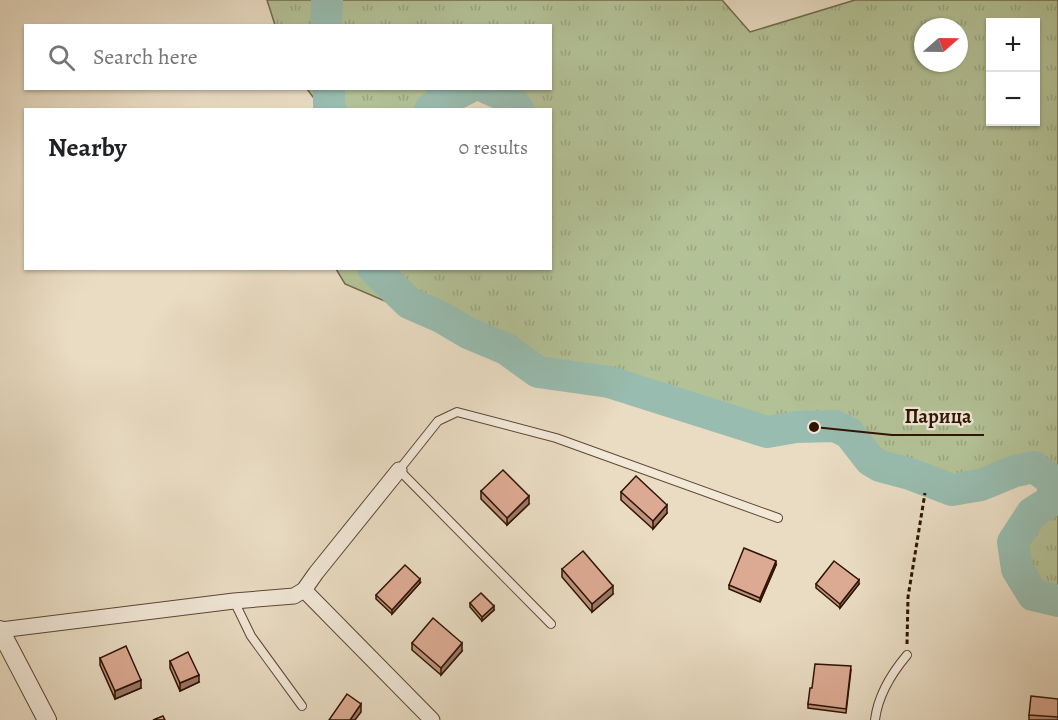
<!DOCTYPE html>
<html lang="en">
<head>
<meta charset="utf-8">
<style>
  body { margin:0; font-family:Alegreya,serif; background:#f2f2f2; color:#202124 }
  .controls { position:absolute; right:18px; top:18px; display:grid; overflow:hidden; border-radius:0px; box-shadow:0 2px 4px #0004 }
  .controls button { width:54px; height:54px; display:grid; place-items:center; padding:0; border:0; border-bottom:2px solid #e0e0e0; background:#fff; color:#202124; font:30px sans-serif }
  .compass { position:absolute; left:914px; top:18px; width:54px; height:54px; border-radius:50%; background:#fff; box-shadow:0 2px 4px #0004; rotate:70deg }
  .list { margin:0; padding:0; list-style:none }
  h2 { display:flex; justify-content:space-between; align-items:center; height:78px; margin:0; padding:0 24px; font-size:26px }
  h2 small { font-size:20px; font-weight:400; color:#757577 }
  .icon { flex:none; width:33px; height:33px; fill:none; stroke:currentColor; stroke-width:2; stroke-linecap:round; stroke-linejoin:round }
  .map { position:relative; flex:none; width:1058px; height:720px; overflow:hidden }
  .search { position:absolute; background:#fff; box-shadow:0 2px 4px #0004; left:24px; top:24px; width:528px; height:66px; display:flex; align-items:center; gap:15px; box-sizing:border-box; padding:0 21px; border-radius:0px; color:#757577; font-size:22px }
  .panel { position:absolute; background:#fff; box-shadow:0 2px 4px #0004; left:24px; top:108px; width:528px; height:162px; border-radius:0px }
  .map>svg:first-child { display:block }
  .grass { fill:url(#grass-tufts); stroke:#716a4c; stroke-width:1.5; fill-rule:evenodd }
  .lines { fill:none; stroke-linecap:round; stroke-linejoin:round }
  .river { stroke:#98bcaf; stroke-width:32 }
  .service-casing { stroke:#5e4633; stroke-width:10 }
  .minor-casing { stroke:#5e4633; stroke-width:17 }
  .tertiary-casing { stroke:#5e4633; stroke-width:20 }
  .path { stroke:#2f1403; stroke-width:3; stroke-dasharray:4.5 3; stroke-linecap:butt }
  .service { stroke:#f1e8d8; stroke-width:8 }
  .minor { stroke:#f1e8d8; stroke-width:15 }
  .tertiary { stroke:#f1e8d8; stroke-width:18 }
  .wall { fill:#bd927e; stroke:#2f1403; stroke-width:1.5 }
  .shaded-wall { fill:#9a7767; stroke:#2f1403; stroke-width:1.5 }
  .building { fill:#dcaa93; stroke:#2f1403; stroke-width:1.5 }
  .leader { fill:none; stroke:#2f1403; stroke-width:2 }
  .callout-dot { fill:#2f1403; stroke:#f1e8d8; stroke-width:2 }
  .callout-label { font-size:20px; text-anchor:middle; font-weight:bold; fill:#2f1403; stroke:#f1e8d8; stroke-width:4.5; stroke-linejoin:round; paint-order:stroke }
</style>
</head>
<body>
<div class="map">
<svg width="1058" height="720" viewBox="0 0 1058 720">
  <defs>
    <pattern id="grass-tufts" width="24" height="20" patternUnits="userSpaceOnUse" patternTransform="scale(1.5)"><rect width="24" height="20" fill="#b3c196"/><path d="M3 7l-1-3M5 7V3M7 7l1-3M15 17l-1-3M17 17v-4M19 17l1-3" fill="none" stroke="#9aa580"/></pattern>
  </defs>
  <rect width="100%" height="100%" fill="#e9dcc3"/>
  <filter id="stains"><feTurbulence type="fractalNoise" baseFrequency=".00333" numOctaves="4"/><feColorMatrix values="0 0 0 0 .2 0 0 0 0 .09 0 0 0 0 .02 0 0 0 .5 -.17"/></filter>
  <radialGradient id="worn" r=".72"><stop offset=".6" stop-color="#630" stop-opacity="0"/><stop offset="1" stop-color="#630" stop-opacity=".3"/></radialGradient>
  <g class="grass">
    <path d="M 267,0 L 722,0 L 750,32 L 855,0 L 1058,0 L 1058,601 L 1033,595 L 1017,569 L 1013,542 L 1032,513 L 1054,499 L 1052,480 L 1034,467 L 1015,471 L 981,485 L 952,490 L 910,474 L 880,466 L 870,460 L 849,433 L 835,426 L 796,427 L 767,432 L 609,382 L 538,372 L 506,349 L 468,333 L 436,323 L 345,284 L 336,269 L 550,268 L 550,110 L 518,109 C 512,97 499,93 487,89 L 550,88 L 550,26 L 275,25 ZM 990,22 L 1036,22 L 1036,122 L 990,122 ZM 923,27 L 959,27 L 959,63 L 923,63 Z"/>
    <polygon points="307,89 468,89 439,103 430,110 322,109"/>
  </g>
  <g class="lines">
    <g class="river">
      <polyline points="326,26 327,0"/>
      <polyline points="329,88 329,105 331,110"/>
      <path d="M 487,88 C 499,93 512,97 518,110"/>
      <polyline points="430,110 438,103 468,88"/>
      <polyline points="373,268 409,303 441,317 468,333 506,349 538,372 609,382 767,432 796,427 835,426 849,433 870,460 880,466 910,474 952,490 981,485 1015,471 1034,467 1052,480 1054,499 1032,513 1013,542 1017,569 1033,595 1058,601"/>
    </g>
    <g class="service-casing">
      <g id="service">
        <polyline points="234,601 251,636 302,706"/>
        <polyline points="551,624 399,470 438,421 457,412 556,438 778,518"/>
        <path d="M 875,720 C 878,695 891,674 907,655"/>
      </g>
    </g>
    <g class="minor-casing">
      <g id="minor">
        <polyline points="304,590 432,720"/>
        <polyline points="0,630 234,601 294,596 304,590 316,573 399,470"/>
      </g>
    </g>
    <g class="tertiary-casing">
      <polyline id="tertiary" points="0,630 47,720"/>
    </g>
    <polyline class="path" points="907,644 908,597 925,493"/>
    <use href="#service" class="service"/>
    <use href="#minor" class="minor"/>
    <use href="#tertiary" class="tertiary"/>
  </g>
  <g class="wall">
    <polygon points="481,491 529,504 507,525 481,499"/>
    <polygon points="621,492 667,513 653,529 621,500"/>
    <polygon points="776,565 760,602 729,589 729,585"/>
    <polygon points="562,569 613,594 592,612 562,577"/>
    <polygon points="420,583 392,614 376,599 376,595"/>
    <polygon points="816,584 859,584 840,608 816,588"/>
    <polygon points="470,603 494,610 482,621 470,607"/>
    <polygon points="412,643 462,651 441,675 412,650"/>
    <polygon points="100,658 141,688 115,699 100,665"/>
    <polygon points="170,661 199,682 180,691 170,668"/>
    <polygon points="851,670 846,713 808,708 808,704 812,688"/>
    <polygon points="1058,699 1058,720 1029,720 1029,715"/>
  </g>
  <g class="shaded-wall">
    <polygon points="529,496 529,504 507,525 507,518"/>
    <polygon points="667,505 667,513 653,529 653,521"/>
    <polygon points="776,561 776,565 760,602 760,598"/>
    <polygon points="420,579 420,583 392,614 392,610"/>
    <polygon points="859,580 859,584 840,608 840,604"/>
    <polygon points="613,586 613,594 592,612 592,604"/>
    <polygon points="494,606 494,610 482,621 482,617"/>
    <polygon points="462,643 462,651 441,675 441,668"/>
    <polygon points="199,675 199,682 180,691 180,683"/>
    <polygon points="141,680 141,688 115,699 115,691"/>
    <polygon points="361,704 361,712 355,720 350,720"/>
  </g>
  <g class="building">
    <polygon points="503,470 529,496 507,518 481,491"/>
    <polygon points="636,476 667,505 653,521 621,492"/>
    <polygon points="744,548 776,561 760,598 729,585"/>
    <polygon points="583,551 613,586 592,604 562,569"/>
    <polygon points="834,561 859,580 840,604 816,584"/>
    <polygon points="405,565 420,579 392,610 376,595"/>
    <polygon points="481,593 494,606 482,617 470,603"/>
    <polygon points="433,618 462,643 441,668 412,643"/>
    <polygon points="126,646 141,680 115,691 100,658"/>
    <polygon points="188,652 199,675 180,683 170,661"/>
    <polygon points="815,664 851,666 846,709 808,704 810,688 812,688"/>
    <polygon points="347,694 361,704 350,720 329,720"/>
    <polygon points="1031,696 1058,699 1058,717 1029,715"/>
    <polygon points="163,716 165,720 153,720"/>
  </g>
  <path class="leader" d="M814 427L892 435H984"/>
  <circle class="callout-dot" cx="814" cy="427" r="6"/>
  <g class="callout-label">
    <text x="938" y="423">Парица</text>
  </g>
  <rect width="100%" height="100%" filter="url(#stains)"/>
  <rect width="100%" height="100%" fill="url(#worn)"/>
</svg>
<div class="controls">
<button>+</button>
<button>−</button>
</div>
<svg class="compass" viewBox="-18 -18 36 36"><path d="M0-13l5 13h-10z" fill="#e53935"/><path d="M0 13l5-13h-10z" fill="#757577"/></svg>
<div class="search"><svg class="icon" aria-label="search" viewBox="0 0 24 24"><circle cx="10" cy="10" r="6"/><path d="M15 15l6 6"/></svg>Search here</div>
<section class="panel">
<h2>Nearby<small>0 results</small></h2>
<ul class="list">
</ul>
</section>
</div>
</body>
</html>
